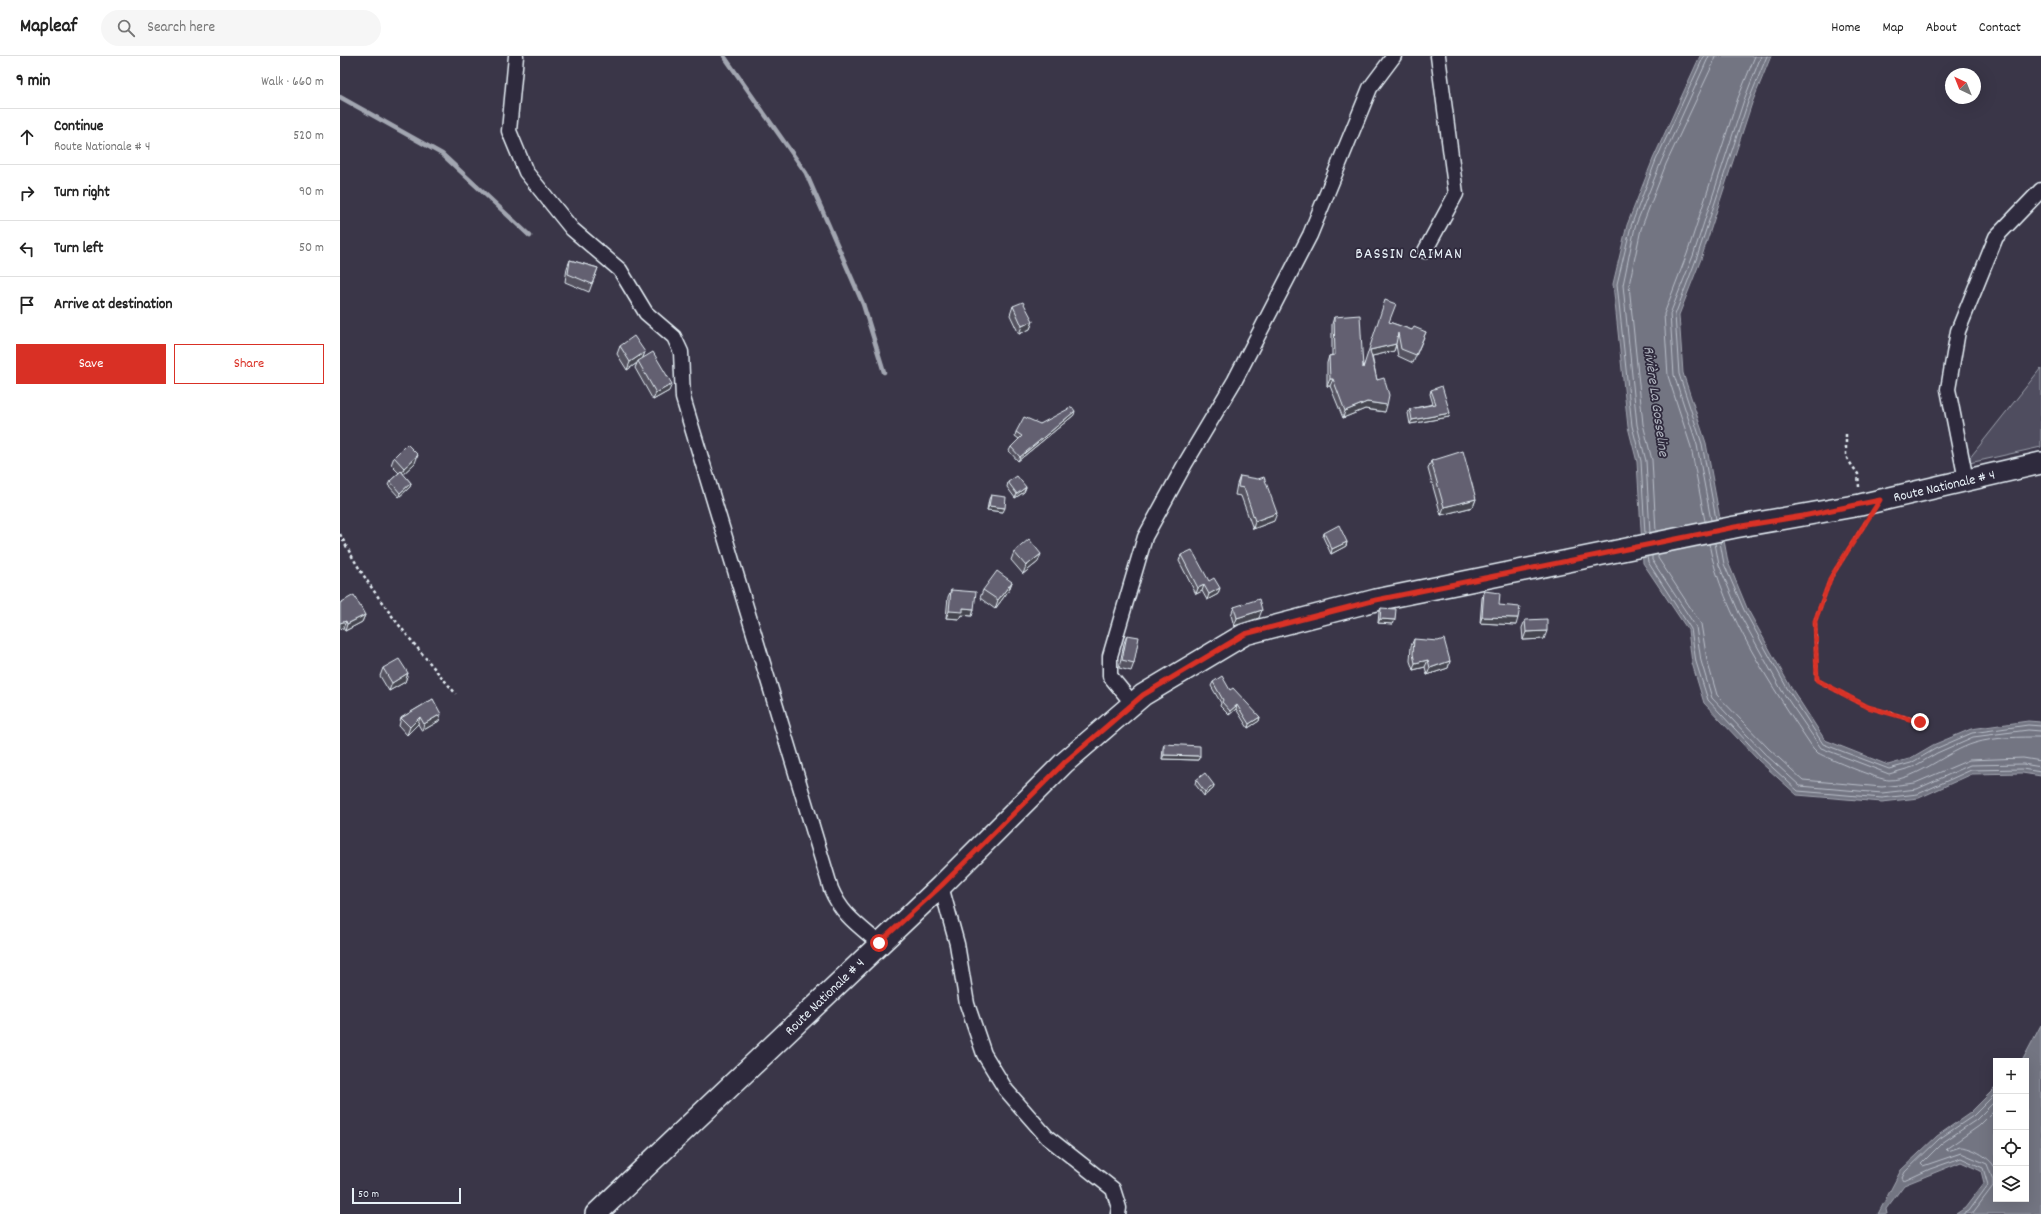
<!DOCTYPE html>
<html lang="en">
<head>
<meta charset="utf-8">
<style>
  body { margin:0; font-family:Dekko,sans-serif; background:#f6f6f6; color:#222 }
  .controls { position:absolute; right:12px; bottom:12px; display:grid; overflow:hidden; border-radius:0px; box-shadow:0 4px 16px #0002 }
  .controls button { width:36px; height:36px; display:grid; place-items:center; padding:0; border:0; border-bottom:1px solid #e0e0e0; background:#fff; color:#222; font:20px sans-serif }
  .compass { position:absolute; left:1605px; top:12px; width:36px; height:36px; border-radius:50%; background:#fff; box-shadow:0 4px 16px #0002; rotate:317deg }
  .scale { position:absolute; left:12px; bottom:10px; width:109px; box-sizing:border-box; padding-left:4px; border:2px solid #e8f1f8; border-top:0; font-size:11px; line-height:14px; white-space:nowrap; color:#e8f1f8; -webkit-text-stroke:3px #2f2a3d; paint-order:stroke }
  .stop { position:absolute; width:12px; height:12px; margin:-9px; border:3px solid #d93025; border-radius:50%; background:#fff }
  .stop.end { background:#d93025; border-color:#fff; box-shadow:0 1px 4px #0008 }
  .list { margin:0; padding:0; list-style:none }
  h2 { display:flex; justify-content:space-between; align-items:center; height:52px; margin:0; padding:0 16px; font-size:17px }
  h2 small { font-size:13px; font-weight:400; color:#767676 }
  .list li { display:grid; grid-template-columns:26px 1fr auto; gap:12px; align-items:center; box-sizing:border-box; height:56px; padding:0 16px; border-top:1px solid #e0e0e0 }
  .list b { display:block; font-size:15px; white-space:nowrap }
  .list p { margin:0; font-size:13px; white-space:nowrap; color:#767676 }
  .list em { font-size:13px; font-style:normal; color:#767676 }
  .actions { display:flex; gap:8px; padding:12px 16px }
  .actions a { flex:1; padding:9px 0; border:1px solid #d93025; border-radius:0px; text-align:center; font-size:14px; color:#d93025 }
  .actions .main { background:#d93025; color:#fff }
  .icon { flex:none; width:22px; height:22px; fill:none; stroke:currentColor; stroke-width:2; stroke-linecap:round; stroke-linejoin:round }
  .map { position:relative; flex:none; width:1701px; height:1158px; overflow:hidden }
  header { display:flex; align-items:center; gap:24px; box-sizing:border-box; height:56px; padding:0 20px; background:#fff; border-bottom:1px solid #e0e0e0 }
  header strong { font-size:19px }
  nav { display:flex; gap:22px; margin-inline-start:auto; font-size:14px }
  .search { width:280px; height:36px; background:#f6f6f6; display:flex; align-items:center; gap:10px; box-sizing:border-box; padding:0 14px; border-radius:22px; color:#767676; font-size:15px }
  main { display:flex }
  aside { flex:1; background:#fff }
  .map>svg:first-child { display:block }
  .green { fill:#504e5f; stroke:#9ca0ac }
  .water { fill:#737482; stroke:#a2a6b1 }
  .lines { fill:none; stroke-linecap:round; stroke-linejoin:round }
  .shore { stroke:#b9bfc9; stroke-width:1 }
  .stream { stroke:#a2a6b1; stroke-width:4.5 }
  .minor-casing { stroke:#e8f1f8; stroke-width:17 }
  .primary-casing { stroke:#e8f1f8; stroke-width:24 }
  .path { stroke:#e8f1f8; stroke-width:2.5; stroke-dasharray:3 3; stroke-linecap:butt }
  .minor { stroke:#2f2a3d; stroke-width:14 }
  .primary { stroke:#2f2a3d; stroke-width:21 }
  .wall { fill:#555361; stroke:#e8f1f8 }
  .shaded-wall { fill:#45444f; stroke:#e8f1f8 }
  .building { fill:#636171; stroke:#e8f1f8 }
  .route { stroke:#d93025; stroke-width:5 }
  .labels { text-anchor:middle; stroke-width:3.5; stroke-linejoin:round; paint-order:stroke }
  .street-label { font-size:14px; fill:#e8f1f8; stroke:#2f2a3d }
  .water-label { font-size:15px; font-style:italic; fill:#aeb2bd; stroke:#2f2a3d }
  .quarter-label { font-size:16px; letter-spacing:1px; fill:#e8f1f8; stroke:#2f2a3d }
</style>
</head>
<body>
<header>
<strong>Mapleaf</strong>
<div class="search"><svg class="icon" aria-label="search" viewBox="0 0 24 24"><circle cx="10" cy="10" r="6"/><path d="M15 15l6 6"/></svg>Search here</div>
<nav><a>Home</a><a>Map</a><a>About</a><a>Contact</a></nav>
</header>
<main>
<aside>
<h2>9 min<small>Walk · 660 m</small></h2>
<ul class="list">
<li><svg class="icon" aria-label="ahead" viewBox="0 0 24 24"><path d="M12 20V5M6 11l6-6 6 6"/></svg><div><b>Continue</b><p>Route Nationale # 4</p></div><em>520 m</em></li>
<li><svg class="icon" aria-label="right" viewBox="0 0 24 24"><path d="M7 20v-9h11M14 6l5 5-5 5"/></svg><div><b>Turn right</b></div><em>90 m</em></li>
<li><svg class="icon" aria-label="left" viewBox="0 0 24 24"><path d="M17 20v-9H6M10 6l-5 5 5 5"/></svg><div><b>Turn left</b></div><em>50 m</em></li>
<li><svg class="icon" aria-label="arrive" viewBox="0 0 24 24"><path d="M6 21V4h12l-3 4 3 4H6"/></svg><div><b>Arrive at destination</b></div></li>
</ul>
<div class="actions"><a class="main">Save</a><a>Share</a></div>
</aside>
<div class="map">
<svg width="1701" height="1158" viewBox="0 0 1701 1158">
  <rect width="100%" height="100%" fill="#3a3648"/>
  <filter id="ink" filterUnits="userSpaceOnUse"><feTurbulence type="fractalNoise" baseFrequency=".025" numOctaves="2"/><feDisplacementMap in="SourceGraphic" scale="8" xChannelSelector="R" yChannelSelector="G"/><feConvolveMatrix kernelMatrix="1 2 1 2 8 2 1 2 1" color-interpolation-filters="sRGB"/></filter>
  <g filter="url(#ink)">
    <polygon class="green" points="1701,312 1701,391 1625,408"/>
    <g class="water">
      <polygon points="1360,0 1431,0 1412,47 1361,203 1339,259 1343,317 1366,387 1388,506 1407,552 1431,596 1450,630 1485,684 1548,709 1569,703 1593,689 1631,673 1688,665 1701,666 1701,720 1682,717 1632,718 1579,742 1542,746 1457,739 1418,704 1364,647 1352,607 1348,574 1303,507 1297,406 1288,371 1273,228 1287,169 1313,103"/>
      <polygon points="1701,969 1701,1158 1616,1158 1625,1152 1644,1127 1641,1115 1621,1106 1564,1129 1546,1153 1547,1158 1538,1158 1561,1114 1597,1080 1630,1057 1656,1031 1656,1143 1686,1143 1686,1005 1682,1005"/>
    </g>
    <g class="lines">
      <g class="shore">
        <polyline points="1376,463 1362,388 1339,318 1335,259 1357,201 1408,46 1427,0"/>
        <polyline points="1371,464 1357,389 1334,319 1330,258 1353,200 1404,44 1421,0"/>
        <polyline points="1365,465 1351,391 1328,320 1324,258 1347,198 1398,42 1415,0"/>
        <polyline points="1316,475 1312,404 1303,368 1289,229 1301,173 1326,108 1373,8 1375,0"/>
        <polyline points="1310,477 1306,405 1297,369 1283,229 1295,171 1321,106 1369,0"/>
        <polyline points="1305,478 1301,405 1292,370 1277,228 1291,170 1316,104 1364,0"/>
        <polyline points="1380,486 1384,508 1404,554 1447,632 1483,688 1549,713 1571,707 1595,693 1632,677 1688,669 1701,670"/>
        <polyline points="1375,487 1379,509 1399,557 1442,635 1481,692 1549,718 1573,711 1597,697 1633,681 1688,674 1701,675"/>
        <path d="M 1369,488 C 1382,557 1434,634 1473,692 L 1478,697 C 1489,703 1539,724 1549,724 C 1577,724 1607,695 1635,687 C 1655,681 1680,681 1701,681"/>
        <polyline points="1318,498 1318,502 1361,568 1367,604 1377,639 1429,693 1463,724 1542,731 1575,727 1629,704 1683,702 1701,705"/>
        <polyline points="1312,500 1312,504 1356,571 1361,605 1372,642 1424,697 1460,730 1542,737 1577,733 1630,709 1683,708 1701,711"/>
        <polyline points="1307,501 1308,506 1351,573 1356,606 1368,644 1421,701 1458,735 1542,742 1578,738 1631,714 1682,713 1701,716"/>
        <path d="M 1656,1053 L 1639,1070 L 1606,1093 L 1608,1095 C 1612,1094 1616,1092 1620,1091 C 1632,1091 1653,1103 1656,1114"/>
        <polyline points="1624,1158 1629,1155 1648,1129 1643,1112 1621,1102 1590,1113 1564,1125 1562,1122 1565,1116 1599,1083 1633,1060 1656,1037"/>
        <polyline points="1632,1158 1653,1130 1653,1124 1647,1108 1621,1097 1583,1110 1581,1108 1602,1087 1636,1064 1656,1044"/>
      </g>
      <g class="stream">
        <polyline points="384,0 466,117 523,248 544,316"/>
        <polyline points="0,41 102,98 190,180"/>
      </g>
      <g class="minor-casing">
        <g id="minor">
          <path d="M 176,0 L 169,75 L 186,116 L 232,173 L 280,214 L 306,257 L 334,281 L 341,296 L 343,342 L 491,833 C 502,859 518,869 539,887"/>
          <polyline points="1085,195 1116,138 1098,0"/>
          <polyline points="1626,424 1608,333 1618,275 1656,181 1701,134"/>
          <polyline points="793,648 770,620 770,600 805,481 845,408 895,324 970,179 1030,32 1054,0"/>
          <polyline points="601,830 617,888 627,948 644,998 666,1034 707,1081 773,1133 779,1152 778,1158"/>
        </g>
      </g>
      <g class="primary-casing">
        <polyline id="primary" points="256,1158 601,830 724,707 803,639 905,578 1036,544 1395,471 1520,449 1701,407"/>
      </g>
      <g class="path">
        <polyline points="1506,378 1506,401 1518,418 1519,431"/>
        <polyline points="1526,466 1491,521 1475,565 1477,624 1528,651 1580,665"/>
        <path d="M 0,478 C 30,538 73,587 116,638"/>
      </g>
      <use href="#minor" class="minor"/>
      <use href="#primary" class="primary"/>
    </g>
    <g class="wall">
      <polygon points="230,204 258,212 249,236 225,226 227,212"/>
      <polygon points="673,250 693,265 690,273 679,278 670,259"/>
      <polygon points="994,261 1022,312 1049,266 1072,274 1086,276 1073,307 1058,300 1056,289 1054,295 1032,300 1037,324 1045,356 1025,353 1003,362 990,330 987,330 987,307 989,300 992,299 992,268"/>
      <polygon points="280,290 305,296 302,303 329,335 313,344 295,312 297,307 287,314 277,298"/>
      <polygon points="1091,334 1110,357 1109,361 1070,368 1068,357 1070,353 1093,348 1090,338"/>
      <polygon points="734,359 678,405 669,395 671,391 679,383 675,380 676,376 700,368"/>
      <polygon points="54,401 75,407 63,418 71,427 70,431 59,441 48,429 50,425 59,417 51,409"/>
      <polygon points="1091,405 1136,443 1133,451 1101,459 1088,413"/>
      <polygon points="900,420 934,465 913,473 901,440 895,439 897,428"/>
      <polygon points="668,426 686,431 684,436 675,442 667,431"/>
      <polygon points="651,439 663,456 647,454 649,443"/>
      <polygon points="984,477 1007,486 1006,490 991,498 983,481"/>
      <polygon points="674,496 698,506 683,518 671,504"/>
      <polygon points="841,499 869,525 878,538 867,544 862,535 856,538 839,505"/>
      <polygon points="672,526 669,534 655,553 640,542 643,534"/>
      <polygon points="611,534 634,553 632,560 622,559 620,563 606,562 608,541"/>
      <polygon points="1144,535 1159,549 1176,569 1140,567 1142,542"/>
      <polygon points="0,547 25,559 22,566 5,575 3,572"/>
      <polygon points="894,551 919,562 894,570 891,559"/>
      <polygon points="1041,552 1055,564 1053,568 1038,567 1039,556"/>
      <polygon points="1185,564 1204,583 1183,584 1182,572"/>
      <polygon points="787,579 794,607 791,615 779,612 784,587"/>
      <polygon points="1074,583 1110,605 1108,612 1087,619 1085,611 1073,614 1070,605 1071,590"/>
      <polygon points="43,612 68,617 65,626 49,635 40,620"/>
      <polygon points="873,626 890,634 920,661 919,665 908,672 896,653 889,659 880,650 881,647 871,630"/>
      <polygon points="93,643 99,665 82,675 78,668 67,679 59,670 61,662"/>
      <polygon points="824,688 860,700 858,704 822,703 823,692"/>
      <polygon points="856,724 874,729 873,733 864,740 855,728"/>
    </g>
    <g class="shaded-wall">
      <polygon points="693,265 690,273 679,278 682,270"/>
      <polygon points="1056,288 1054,295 1028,301 1030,294"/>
      <polygon points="305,296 302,304 298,305 297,307 287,314 290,306"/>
      <polygon points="990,323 993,323 990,330 987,330"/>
      <polygon points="332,328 329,335 313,344 316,337"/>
      <polygon points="1027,346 1047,349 1045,356 1025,353 1003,362 1005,355"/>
      <polygon points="735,355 734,359 678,405 680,401"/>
      <polygon points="1110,357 1109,361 1070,368 1072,364"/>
      <polygon points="78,399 75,407 61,420 64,412"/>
      <polygon points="71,427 70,431 59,441 60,437"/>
      <polygon points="686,431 684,436 675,442 677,438"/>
      <polygon points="1136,443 1133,451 1101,459 1104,451"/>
      <polygon points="649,450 665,452 663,456 647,454"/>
      <polygon points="937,457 934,465 913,473 915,465"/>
      <polygon points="1007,486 1006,490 991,498 992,493"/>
      <polygon points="701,498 698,506 683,518 686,510"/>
      <polygon points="672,526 669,534 655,553 658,544"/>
      <polygon points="864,529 862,535 856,538 858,532"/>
      <polygon points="880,532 878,538 867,544 869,538"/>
      <polygon points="623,552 634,553 632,560 622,559 620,563 606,562 609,555"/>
      <polygon points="922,554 919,562 894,570 897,562"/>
      <polygon points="25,559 22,566 5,575 7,568"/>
      <polygon points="1142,561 1178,562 1176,569 1140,567"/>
      <polygon points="1040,563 1055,564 1053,568 1038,567"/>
      <polygon points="6,565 3,572 0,573 0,567"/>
      <polygon points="1207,575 1204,583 1183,584 1186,576"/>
      <polygon points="1088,604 1085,611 1073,614 1075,607"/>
      <polygon points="1110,605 1108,612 1087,619 1090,612"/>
      <polygon points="68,617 65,626 49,635 52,627"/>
      <polygon points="897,649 896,653 889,659 890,655"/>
      <polygon points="101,658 99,665 82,675 84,668"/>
      <polygon points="80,661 78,668 67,679 70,671"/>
      <polygon points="920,661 919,665 908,672 909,668"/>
      <polygon points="824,699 860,700 858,704 822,703"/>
      <polygon points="874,729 873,733 864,740 865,736"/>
    </g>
    <g class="building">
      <polygon points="230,204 258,212 252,228 228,218"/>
      <polygon points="1045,244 1056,248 1049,266 1072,274 1074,271 1086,276 1076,299 1061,293 1058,277 1056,288 1030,294 1037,324 1044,322 1049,339 1047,349 1027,346 1005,355 993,323 990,323 989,300 995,299 994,261 1020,259 1023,312"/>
      <polygon points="683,246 693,265 682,270 673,250"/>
      <polygon points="294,280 305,296 290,306 280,290"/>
      <polygon points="313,296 332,328 316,337 298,305"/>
      <polygon points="1102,330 1110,357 1072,364 1070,353 1096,348 1091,334"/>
      <polygon points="732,351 735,355 680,401 671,391 682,380 676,376 684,361 700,368"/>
      <polygon points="67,388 78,399 64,412 54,401"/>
      <polygon points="1123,395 1136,443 1104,451 1091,405"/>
      <polygon points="61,415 71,427 60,437 50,425"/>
      <polygon points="677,420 686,431 677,438 668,426"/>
      <polygon points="900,420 918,423 924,421 937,457 915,465 904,432 898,431"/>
      <polygon points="651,439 666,441 665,452 649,450"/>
      <polygon points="999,469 1007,486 992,493 984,477"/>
      <polygon points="689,483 701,498 686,510 674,496"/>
      <polygon points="852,494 869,525 874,522 880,532 869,538 864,529 858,532 841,499"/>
      <polygon points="657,515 672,526 658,544 643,534"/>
      <polygon points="611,534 636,536 634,553 623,552 623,556 609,555"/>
      <polygon points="1144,535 1160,537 1159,549 1180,551 1178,562 1142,561"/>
      <polygon points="14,539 25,559 7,568 6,565 0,567 0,547"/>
      <polygon points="919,543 922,554 897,562 894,551"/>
      <polygon points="1041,552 1056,553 1055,564 1040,563"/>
      <polygon points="1207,563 1207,575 1186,576 1185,564"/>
      <polygon points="787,579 799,581 794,607 782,604"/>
      <polygon points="1074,583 1098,585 1104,583 1110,605 1090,612 1088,604 1075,607 1073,598"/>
      <polygon points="59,603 68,617 52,627 43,612"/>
      <polygon points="882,620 890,634 893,632 920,661 909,668 897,649 890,655 882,646 883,644 873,626"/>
      <polygon points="93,643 101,658 84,668 80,661 70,671 61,662"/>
      <polygon points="824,688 860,690 860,700 824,699"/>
      <polygon points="865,717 874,729 865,736 856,724"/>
    </g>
  </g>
  <g class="lines" filter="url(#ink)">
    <polyline class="route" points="539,887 601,830 724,707 803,639 905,578 1036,544 1395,471 1463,460 1540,444 1491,521 1475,565 1477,624 1528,651 1580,666"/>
  </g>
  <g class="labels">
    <g class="street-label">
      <text transform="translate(1604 429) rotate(-13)" y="5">Route Nationale # 4</text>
      <text transform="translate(484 940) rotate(-44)" y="5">Route Nationale # 4</text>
    </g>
    <g class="water-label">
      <text transform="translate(1317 345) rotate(82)" y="5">Rivière La Gosseline</text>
    </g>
    <g class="quarter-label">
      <text x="1069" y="202">BASSIN CAIMAN</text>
    </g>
  </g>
</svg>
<div class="controls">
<button>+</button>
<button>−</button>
<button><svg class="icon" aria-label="locate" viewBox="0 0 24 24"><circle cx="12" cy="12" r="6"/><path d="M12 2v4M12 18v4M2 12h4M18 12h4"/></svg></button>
<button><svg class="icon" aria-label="layers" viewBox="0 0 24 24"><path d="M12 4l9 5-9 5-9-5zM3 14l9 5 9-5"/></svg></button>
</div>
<svg class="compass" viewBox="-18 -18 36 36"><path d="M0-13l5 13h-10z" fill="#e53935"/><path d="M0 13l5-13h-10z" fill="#767676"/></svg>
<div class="scale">50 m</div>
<div class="stop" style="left:539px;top:887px"></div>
<div class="stop end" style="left:1580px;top:666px"></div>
</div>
</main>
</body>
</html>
